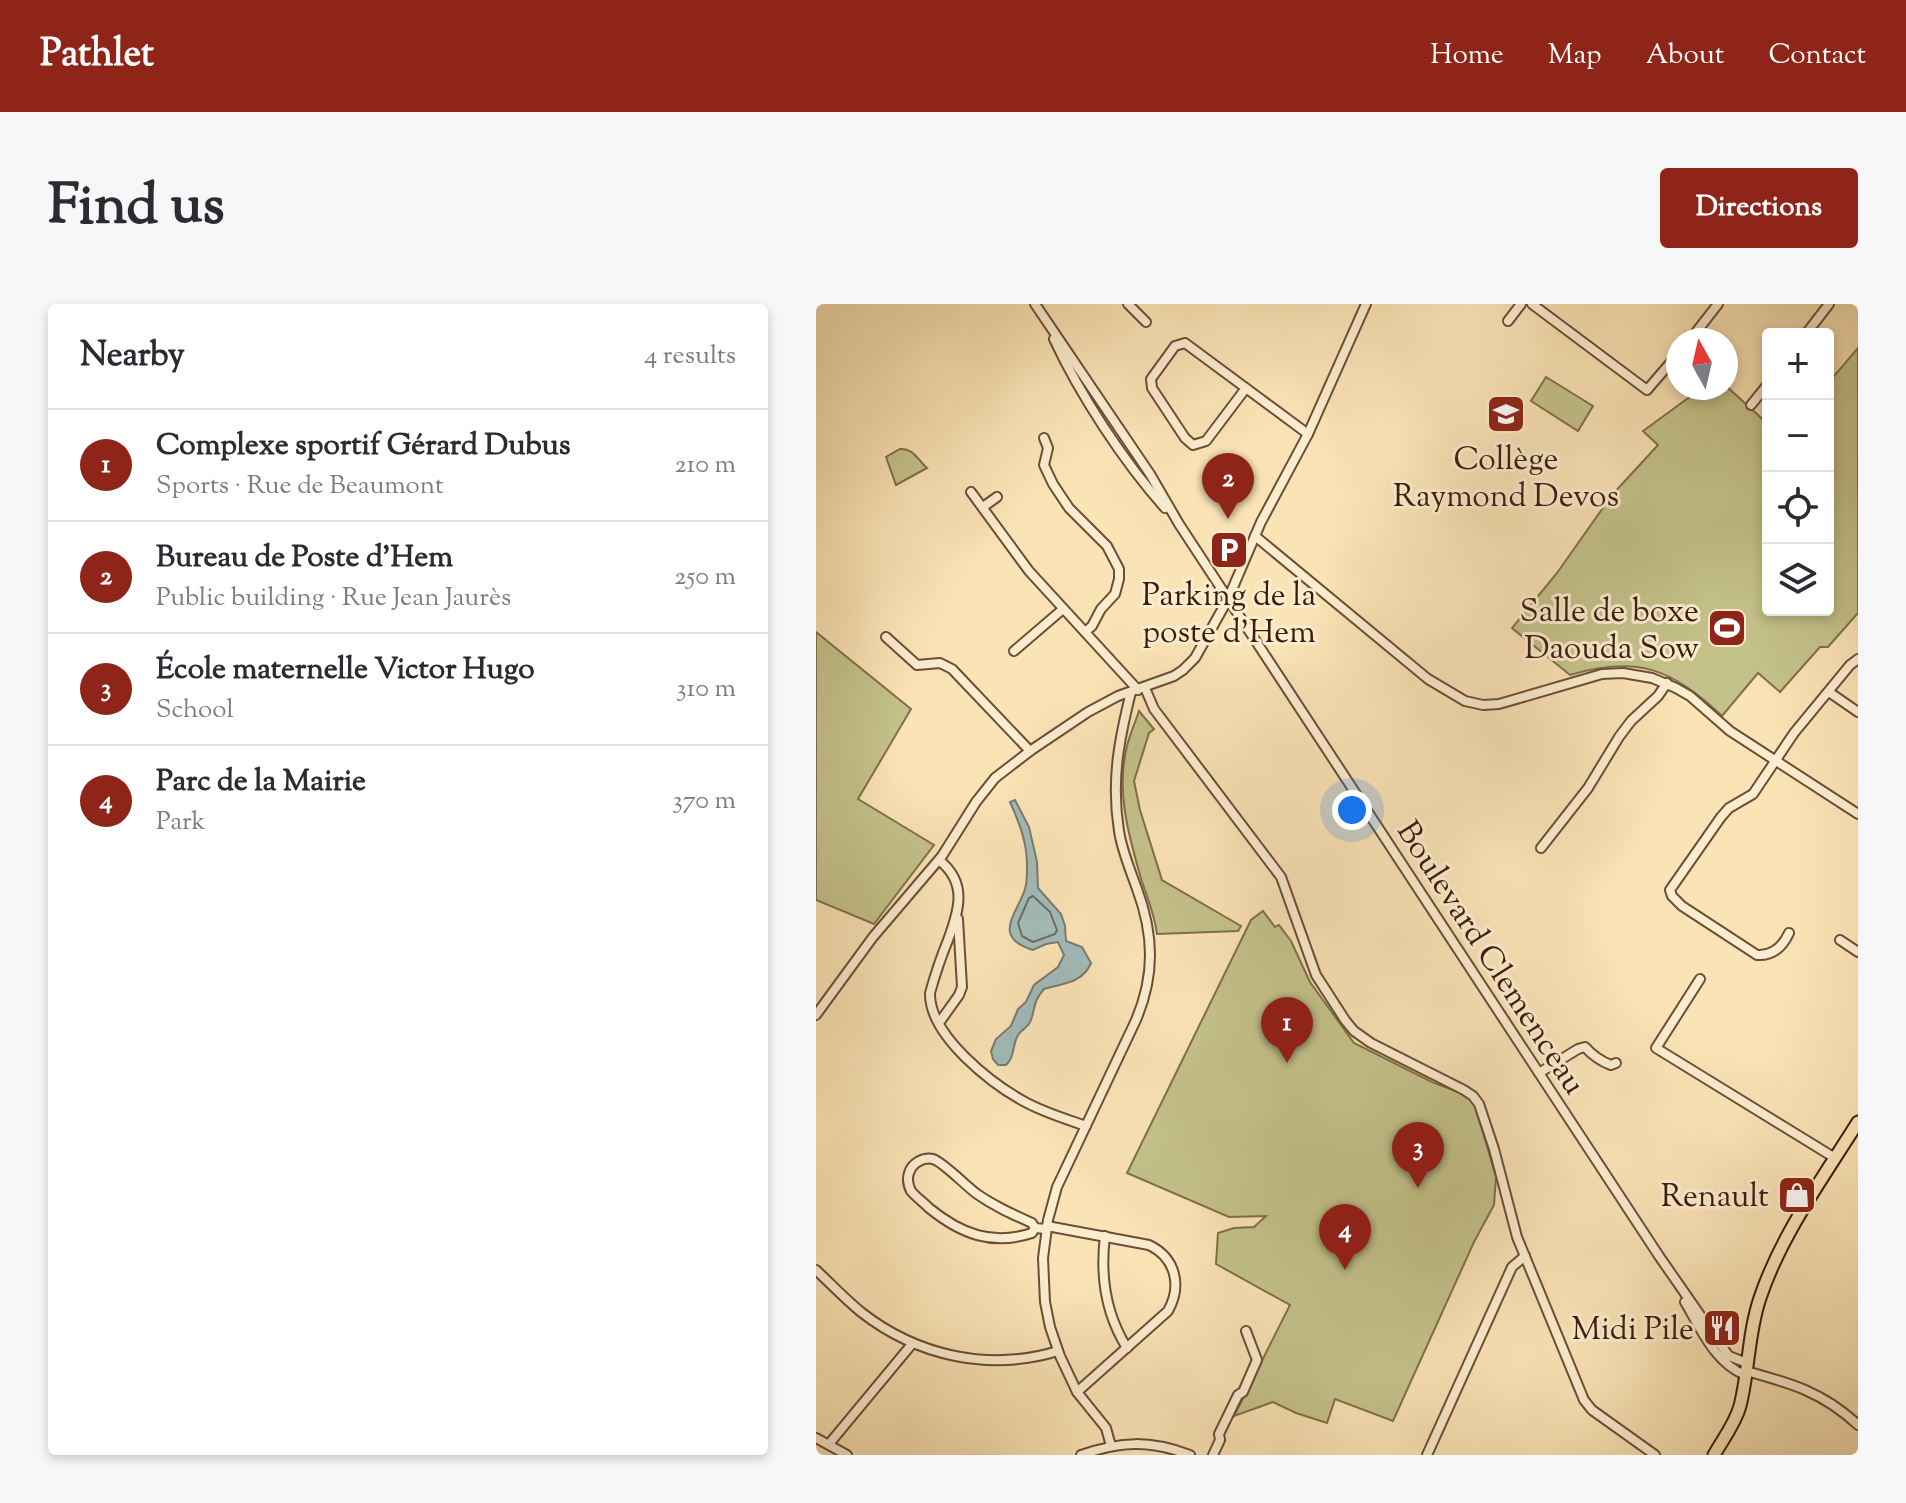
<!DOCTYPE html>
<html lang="en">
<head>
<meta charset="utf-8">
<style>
  body { margin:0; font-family:"Sorts Mill Goudy",serif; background:#f7f7f7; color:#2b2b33 }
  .controls { position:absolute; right:24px; top:24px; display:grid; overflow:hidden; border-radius:8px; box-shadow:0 4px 12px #0003 }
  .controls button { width:72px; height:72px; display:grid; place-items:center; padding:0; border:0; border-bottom:2px solid #e1e1e2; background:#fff; color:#2b2b33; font:40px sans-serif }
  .compass { position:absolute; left:850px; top:24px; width:72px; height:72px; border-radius:50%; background:#fff; box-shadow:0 4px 12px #0003; rotate:352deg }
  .you { position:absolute; left:536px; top:506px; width:28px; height:28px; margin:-20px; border:6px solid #fff; border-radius:50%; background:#1a73e8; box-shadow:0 0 0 12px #1a73e833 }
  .badge { display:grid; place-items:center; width:52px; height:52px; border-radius:50%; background:#8f2418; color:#fff; font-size:26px; font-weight:700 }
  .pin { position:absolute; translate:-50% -66px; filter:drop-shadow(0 2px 4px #0008) }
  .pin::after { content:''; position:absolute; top:42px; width:28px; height:24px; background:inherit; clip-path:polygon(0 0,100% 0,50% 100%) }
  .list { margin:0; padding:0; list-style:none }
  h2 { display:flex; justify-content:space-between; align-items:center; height:104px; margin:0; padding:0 32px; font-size:34px }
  h2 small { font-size:26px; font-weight:400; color:#7c7c81 }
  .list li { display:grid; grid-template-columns:52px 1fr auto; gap:24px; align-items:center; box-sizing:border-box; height:112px; padding:0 32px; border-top:2px solid #e1e1e2 }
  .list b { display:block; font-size:30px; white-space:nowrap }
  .list p { margin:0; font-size:26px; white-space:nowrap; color:#7c7c81 }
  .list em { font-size:26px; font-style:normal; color:#7c7c81 }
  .icon { flex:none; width:44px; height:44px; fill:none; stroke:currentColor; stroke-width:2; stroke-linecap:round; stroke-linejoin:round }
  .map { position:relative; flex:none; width:1042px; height:1151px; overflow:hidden; border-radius:8px }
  header { display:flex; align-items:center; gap:48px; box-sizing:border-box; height:112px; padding:0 40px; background:#8f2418; color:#fff }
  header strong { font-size:38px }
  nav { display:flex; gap:44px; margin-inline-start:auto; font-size:28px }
  .intro { display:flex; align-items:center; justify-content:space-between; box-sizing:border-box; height:192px; padding:0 48px }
  h1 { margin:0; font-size:56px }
  .button { padding:20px 36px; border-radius:8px; background:#8f2418; color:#fff; font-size:28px; font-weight:700 }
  main { display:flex; gap:48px; padding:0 48px }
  aside { flex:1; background:#fff; border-radius:8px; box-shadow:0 4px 12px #0003 }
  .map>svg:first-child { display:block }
  .green { fill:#c4c28a; stroke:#806f4a; stroke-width:2 }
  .water { fill:#a2bbb8; stroke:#797b73; stroke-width:2 }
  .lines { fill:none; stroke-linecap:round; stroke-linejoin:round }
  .shore { stroke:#6e6c62; stroke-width:2 }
  .minor-casing { stroke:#6b4e36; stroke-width:12 }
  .major-casing { stroke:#3b1c0b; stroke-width:15 }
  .minor { stroke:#fcedcf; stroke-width:8 }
  .major { stroke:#fae3b5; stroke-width:11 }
  .labels { text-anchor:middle; stroke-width:6; stroke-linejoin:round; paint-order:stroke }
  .poi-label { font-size:32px; fill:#3b1c0b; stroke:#fcedcf; text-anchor:end }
  .street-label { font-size:32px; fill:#3b1c0b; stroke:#fcedcf }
</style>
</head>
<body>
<header>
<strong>Pathlet</strong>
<nav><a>Home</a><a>Map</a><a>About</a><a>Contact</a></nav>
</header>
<div class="intro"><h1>Find us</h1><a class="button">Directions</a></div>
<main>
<aside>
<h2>Nearby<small>4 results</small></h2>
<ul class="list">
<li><span class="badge">1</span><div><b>Complexe sportif Gérard Dubus</b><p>Sports · Rue de Beaumont</p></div><em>210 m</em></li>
<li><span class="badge">2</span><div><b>Bureau de Poste d'Hem</b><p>Public building · Rue Jean Jaurès</p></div><em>250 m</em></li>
<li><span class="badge">3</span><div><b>École maternelle Victor Hugo</b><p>School</p></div><em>310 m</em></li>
<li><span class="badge">4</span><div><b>Parc de la Mairie</b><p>Park</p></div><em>370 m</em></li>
</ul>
</aside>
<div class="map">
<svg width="1042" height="1151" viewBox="0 0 1042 1151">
  <rect width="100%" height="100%" fill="#fae3b5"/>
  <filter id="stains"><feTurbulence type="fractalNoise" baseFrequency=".0025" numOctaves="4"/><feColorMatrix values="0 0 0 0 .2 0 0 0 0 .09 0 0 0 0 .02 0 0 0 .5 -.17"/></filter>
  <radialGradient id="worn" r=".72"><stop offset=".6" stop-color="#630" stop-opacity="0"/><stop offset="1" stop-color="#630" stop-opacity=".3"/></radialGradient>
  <g class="green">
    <path d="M 1042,44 L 1042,309 L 1012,343 L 1004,343 L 964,388 L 942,369 L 906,412 C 857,365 821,351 754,371 L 696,324 L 741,269 L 796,191 L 842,141 L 827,127 L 886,84 L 910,84 L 910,82 L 952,120 L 952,306 L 1012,306 L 1012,79 Z"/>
    <polygon points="730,73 777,102 762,127 715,97"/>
    <path d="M 84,145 C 97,144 102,156 111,164 L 80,181 L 70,153 Z"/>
    <polygon points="0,328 95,405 42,495 118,541 58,620 0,596"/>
    <path d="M 323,407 L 338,425 L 333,429 L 318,477 L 324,506 L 346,576 L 425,622 L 422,627 L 341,630 C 338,607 330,592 324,571 C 312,529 300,486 311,442 C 314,430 319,419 323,407 Z"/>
    <polygon points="447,607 459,623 463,621 475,637 494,678 538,739 616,778 653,792 658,798 680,873 678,901 658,938 577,1117 519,1095 511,1119 480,1109 457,1098 418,1112 474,1001 400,960 402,929 418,924 438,923 450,912 413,913 311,869 435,616"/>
  </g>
  <path class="water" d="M 199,496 L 213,523 L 221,558 L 222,584 L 245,610 L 249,622 L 250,637 L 266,643 L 275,659 C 266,680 247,679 228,685 C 217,698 220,701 215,716 C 213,723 206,725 202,731 C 196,741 199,753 190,761 L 182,761 L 177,755 L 175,747 L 180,735 L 195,722 L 202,705 L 210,698 L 218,681 L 242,663 L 248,651 L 242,638 L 230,640 L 217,646 C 175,633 201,610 209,585 C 211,579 211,572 211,566 C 212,541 204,520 194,498 Z"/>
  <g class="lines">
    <polygon class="shore" points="217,592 234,608 241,626 239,630 217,638 206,632 202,619 213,594"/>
    <g class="minor-casing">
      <g id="minor">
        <polyline points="219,0 334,170 363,220 843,952 909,1047 913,1052 931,1059"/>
        <polyline points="312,0 330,18"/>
        <polyline points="716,0 831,86 862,50"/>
        <polyline points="692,17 705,0"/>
        <polyline points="990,30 1013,0"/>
        <path d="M 238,35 C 264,91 308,158 349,204"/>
        <polyline points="874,36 902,0"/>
        <polyline points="430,84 390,137 377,141 369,134 336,84 335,75 359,42 369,39 492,130"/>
        <polyline points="935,101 952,80"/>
        <polyline points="228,134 232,144 228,161 237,180 253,204 291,242 303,265 303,275 299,290 285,305 276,322 269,328"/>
        <polyline points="155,188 213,267 322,386"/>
        <polyline points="167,203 181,193"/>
        <polyline points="439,232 612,375 649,397 667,401 683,400 786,370 807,369 836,374 860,384 874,392 914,427 1042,510"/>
        <polyline points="70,333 101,361 124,359 136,365 214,447"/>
        <polyline points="198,347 247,305"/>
        <polyline points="329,384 338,405 465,573 500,671 529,716 538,727 555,739 648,786 657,792 663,800 678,845 701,933 768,1096 776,1106 839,1151"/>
        <polyline points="1013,388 1042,408"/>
        <polyline points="725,544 772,484 803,433 815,417 842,392 851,379"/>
        <path d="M 123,556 C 152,579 143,606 132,636 C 125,653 119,671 114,689 C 113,732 177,781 211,799 C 230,809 250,815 270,822"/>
        <path d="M 973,629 C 967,642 957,652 941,651 L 866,602 L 856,592 L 854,586 L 905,513 L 913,504 L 937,490 L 978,429 L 1034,361 L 1042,355"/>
        <polyline points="1024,636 1042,648"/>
        <polyline points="884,675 840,744 1019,854"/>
        <polyline points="0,711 57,633 126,552 160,498 179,474 214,447 272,408 302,392 358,372 367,366 379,354 412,295 445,218 492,130 550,0"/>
        <polyline points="123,719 143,691 146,683 142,615"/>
        <path d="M 723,769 L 762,745 L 769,743 C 777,752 784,757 795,761 L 800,759"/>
        <path d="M 231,922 L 333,941 C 360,954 366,982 352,1007 L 261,1088"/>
        <path d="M 219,924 L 216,929 C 176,942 145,930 113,904 C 107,898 100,893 95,887 C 92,881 91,875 93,869 C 96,859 107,853 117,855 C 127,858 150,882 161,890 C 178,902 196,910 216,919 L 219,924 L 230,925"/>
        <path d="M 289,932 C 284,972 289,1009 311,1044"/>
        <path d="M 0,966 C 15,980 29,995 45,1008 C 101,1052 173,1068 242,1047"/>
        <path d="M 869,998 C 885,1025 899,1059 929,1071"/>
        <path d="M 930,1067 C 974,1079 1007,1088 1042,1121"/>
        <polyline points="0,1134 31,1151"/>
        <polyline points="13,1140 96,1040"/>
        <path d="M 295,1142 L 290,1124 L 261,1088 L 244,1052 L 234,1023 L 229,998 L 227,954 L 232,916 L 241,883 L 320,716 C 339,671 338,631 321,585 C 314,565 306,547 303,527 C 295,477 303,436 315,388"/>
        <path d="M 265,1151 C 305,1137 334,1136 374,1151"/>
        <polyline points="397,1151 404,1136 403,1130 422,1091 427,1088 441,1056 430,1027"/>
        <polyline points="611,1151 696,963 709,952"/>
      </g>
    </g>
    <g class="major-casing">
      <path id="major" d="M 898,1151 C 907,1135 919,1120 924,1102 C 933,1067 932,1029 944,994 C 965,931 1007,874 1042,818"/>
    </g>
    <use href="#minor" class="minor"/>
    <use href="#major" class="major"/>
  </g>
  <defs>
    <g id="school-square" transform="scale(2)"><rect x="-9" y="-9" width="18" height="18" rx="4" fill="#8f2418" stroke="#fcedcf"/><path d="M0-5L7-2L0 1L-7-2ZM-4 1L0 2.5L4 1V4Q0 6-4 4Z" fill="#fff"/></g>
    <g id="parking-square" transform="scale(2)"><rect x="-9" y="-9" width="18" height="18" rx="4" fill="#8f2418" stroke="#fcedcf"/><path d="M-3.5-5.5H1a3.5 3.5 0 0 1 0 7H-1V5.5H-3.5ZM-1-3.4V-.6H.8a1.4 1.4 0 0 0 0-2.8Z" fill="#fff"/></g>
    <g id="stadium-square" transform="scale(2)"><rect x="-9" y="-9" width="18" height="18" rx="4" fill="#8f2418" stroke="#fcedcf"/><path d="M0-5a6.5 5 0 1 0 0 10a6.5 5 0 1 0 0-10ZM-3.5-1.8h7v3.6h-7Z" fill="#fff"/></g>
    <g id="shop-square" transform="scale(2)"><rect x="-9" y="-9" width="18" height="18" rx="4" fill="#8f2418" stroke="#fcedcf"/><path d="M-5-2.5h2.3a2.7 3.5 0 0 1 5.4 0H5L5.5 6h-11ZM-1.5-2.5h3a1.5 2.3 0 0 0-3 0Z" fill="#fff"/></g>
    <g id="restaurant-square" transform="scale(2)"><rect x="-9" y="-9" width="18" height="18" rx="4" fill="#8f2418" stroke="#fcedcf"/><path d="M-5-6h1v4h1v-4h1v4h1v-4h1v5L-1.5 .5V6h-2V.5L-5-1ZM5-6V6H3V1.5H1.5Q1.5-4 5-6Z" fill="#fff"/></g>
  </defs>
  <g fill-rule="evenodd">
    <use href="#school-square" x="690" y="110"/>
    <use href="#parking-square" x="413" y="246"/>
    <use href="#stadium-square" x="911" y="324"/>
    <use href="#shop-square" x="981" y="891"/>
    <use href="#restaurant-square" x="906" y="1024"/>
  </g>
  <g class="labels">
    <g class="poi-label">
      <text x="690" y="165" text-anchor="middle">Collège<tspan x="690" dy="37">Raymond Devos</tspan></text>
      <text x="413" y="301" text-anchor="middle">Parking de la<tspan x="413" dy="37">poste d'Hem</tspan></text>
      <text x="883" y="317">Salle de boxe<tspan x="883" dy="37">Daouda Sow</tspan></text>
      <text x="953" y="902">Renault</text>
      <text x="878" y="1035">Midi Pile</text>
    </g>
    <g class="street-label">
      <text transform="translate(676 653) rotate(57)" y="11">Boulevard Clemenceau</text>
    </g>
  </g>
  <rect width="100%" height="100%" filter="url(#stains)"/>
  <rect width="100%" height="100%" fill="url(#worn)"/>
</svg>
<div class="controls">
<button>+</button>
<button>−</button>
<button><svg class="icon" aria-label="locate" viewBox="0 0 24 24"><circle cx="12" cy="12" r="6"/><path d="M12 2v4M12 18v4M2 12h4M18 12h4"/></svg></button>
<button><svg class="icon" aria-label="layers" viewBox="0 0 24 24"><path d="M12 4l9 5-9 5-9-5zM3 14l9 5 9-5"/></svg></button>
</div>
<svg class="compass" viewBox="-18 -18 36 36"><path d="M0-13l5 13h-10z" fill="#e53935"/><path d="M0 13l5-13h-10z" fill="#7c7c81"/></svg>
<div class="you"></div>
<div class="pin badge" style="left:471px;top:759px">1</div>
<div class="pin badge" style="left:412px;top:215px">2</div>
<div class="pin badge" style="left:602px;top:884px">3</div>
<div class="pin badge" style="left:529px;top:966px">4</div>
</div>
</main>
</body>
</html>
